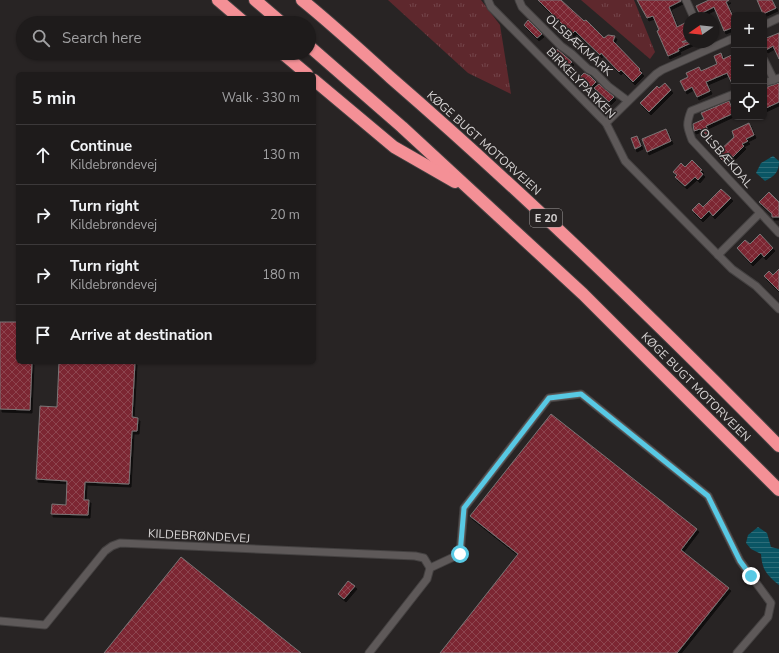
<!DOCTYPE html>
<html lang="en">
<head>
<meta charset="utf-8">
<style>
  body { margin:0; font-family:"Nunito Sans",sans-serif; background:#262424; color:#f1f3f6 }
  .controls { position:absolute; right:12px; top:12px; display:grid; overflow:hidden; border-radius:6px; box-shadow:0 1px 3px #0004 }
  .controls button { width:36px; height:36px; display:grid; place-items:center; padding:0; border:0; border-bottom:1px solid #3c393a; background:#1e1b1b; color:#f1f3f6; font:20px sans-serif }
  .compass { position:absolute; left:683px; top:12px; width:36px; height:36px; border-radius:50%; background:#1e1b1b; box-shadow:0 1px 3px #0004; rotate:256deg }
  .stop { position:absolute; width:12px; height:12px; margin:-9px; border:3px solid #58c9e4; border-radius:50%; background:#fff }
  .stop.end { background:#58c9e4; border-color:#fff; box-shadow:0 1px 4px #0008 }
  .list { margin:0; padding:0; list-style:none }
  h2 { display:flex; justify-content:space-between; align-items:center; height:52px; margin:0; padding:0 16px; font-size:17px }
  h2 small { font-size:13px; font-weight:400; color:#a1a1a3 }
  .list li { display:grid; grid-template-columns:26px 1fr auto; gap:12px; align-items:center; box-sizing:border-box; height:60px; padding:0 16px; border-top:1px solid #3c393a }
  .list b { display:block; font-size:15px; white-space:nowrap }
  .list p { margin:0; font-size:13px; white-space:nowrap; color:#a1a1a3 }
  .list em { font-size:13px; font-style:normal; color:#a1a1a3 }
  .icon { flex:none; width:22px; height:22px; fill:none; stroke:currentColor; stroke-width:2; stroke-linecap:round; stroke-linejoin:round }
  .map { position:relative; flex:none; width:779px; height:653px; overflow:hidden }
  .search { position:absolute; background:#1e1b1b; box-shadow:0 1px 3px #0004; left:16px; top:16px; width:300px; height:44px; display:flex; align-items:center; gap:10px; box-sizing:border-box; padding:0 14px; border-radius:22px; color:#a1a1a3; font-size:15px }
  .panel { position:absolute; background:#1e1b1b; box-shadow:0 1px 3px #0004; left:16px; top:72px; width:300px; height:292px; border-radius:6px }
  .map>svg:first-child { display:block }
  .park { fill:url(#park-tufts) }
  .water { fill:url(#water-rules) }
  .building { fill:url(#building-cross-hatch); stroke:#7b7576; filter:url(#shadow) }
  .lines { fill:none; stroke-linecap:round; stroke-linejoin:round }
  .street-casing { stroke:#444141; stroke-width:9 }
  .highway-casing { stroke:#444141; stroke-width:14 }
  .street { stroke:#5e5959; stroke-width:7 }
  .highway { stroke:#f49096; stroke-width:12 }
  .route { stroke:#58c9e4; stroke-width:5 }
  .labels { text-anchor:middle; stroke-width:3; stroke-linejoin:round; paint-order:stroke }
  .shield { fill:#282424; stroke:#a29f9f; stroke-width:1 }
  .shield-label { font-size:11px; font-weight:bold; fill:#d7d4d4 }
  .street-label { font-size:12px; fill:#d7d4d4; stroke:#282424 }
</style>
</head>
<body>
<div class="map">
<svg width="779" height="653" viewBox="0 0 779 653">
  <defs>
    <pattern id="park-tufts" width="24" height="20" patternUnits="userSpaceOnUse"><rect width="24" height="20" fill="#5e282d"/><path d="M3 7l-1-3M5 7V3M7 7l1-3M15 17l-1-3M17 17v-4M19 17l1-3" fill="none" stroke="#74464b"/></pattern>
    <pattern id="water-rules" width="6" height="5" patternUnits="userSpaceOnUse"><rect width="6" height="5" fill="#0a5564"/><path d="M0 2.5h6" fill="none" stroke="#2d6d79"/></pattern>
    <pattern id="building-cross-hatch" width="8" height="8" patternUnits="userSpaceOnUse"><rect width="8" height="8" fill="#7b2732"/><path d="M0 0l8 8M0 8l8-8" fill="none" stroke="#8d454f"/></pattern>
    <filter id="shadow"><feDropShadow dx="2" dy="3" stdDeviation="0" flood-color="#0009"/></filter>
  </defs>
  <rect width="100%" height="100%" fill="#282424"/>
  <g class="park">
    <polygon points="388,0 481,0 500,25 511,94 468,73"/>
    <polygon points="581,0 634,0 655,52 650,59"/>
  </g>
  <g class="water">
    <path d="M 773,156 L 779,161 C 779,173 774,176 765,181 L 756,173 L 761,163 Z"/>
    <path d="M 758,527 L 767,533 L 771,547 L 779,549 L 779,585 C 767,575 762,570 761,554 L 751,549 L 746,543 L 748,535 Z"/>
  </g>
  <g class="building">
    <polygon points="538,0 561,0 584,21 586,20 604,38 608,35 615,36 613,41 640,69 639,70 642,73 633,82 621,70 619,72 601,53 600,55 575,31 572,34"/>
    <polygon points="637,0 681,0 681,1 669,7 677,27 689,21 689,39 682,42 693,42 678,49 679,51 668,56 657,31 659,30 653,16 647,18"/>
    <polygon points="709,0 729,0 726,2 734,19 734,27 724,31 714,7 702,13 699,13 696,6"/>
    <polygon points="757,0 772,0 776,8 763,14"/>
    <polygon points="528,20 542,34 537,38 524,25"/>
    <polygon points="779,33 779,59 773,46 766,50 764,46 764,39"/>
    <polygon points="557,49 572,62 566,68 552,54"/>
    <polygon points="721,53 723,59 734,54 734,88 727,73 706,82 710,91 697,97 692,87 685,91 680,81 688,77 686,73 699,67 701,71 717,64 714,56"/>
    <polygon points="584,73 590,76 596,82 591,87 580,77"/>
    <polygon points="665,83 671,90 649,112 640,103 657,86 659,88"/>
    <polygon points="779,83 779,102 764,109 764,88"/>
    <polygon points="599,84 614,97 609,102 594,88"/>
    <polygon points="729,101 734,113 706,126 712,140 700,129 694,131 693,124 704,119 701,113"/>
    <polygon points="749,123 754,135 746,139 748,141 742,144 744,146 726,164 716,154 734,137 732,131"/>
    <polygon points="666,129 671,141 647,152 642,139"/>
    <polygon points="637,136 641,146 635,149 631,138"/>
    <polygon points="692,160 702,170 700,171 703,174 698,180 695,177 685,186 675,177 677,175 673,172 681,163 685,167"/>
    <polygon points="721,189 731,198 713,216 709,211 701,219 692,210 699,203 703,207"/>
    <polygon points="769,192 779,202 779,217 772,217 772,214 759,202"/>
    <polygon points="760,234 773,248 764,257 761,253 751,263 737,248 745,240 750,244"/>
    <polygon points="779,269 779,291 764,276 769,271 773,275"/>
    <polygon points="0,322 18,322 18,362 32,362 30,410 0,409"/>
    <polygon points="59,362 135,362 132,417 138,418 137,431 132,431 129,484 85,482 84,500 89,500 88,515 51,514 52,504 66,505 67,481 36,479 40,406 57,407"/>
    <polygon points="551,414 697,529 681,550 729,588 677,653 440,653 518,554 470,516"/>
    <polygon points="181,557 301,653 104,653"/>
    <polygon points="348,581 355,586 344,599 338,594"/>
  </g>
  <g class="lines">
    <g class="street-casing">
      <g id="street">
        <polyline points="488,0 491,7 606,123 625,161 732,269 756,286 779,309"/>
        <polyline points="519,0 522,7 561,46 572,54 588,69 594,72 608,86 628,101"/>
        <polyline points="686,0 694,18"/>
        <polyline points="764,25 779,18"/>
        <polyline points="764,60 774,80"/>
        <polyline points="764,83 779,78"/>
        <path d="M 734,94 L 691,111 C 686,124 687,127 692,140 L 779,233"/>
        <polyline points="606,123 656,74 662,70 734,38"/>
        <polyline points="718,255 760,213"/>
        <polyline points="430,568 460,554 464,508 549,398 581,394 708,496 740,561 771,603 768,617 737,653"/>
        <polyline points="0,621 45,625 105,551 112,546 120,543 415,556 424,558 430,568 427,579 369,653"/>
      </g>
    </g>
    <g class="highway-casing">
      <g id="highway">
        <polyline points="218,0 245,23"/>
        <polyline points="255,0 282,23"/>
        <path d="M 302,0 C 333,25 362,52 391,78 C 526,195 654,319 779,446"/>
        <polyline points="309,46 402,127 583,294 779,490"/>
        <polyline points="282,53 307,74"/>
        <polyline points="314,80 394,147 455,182"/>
      </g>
    </g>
    <use href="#street" class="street"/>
    <use href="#highway" class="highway"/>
  </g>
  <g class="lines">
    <polyline class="route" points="460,554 464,508 549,398 581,394 708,496 740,561 751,576"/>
  </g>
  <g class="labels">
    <rect class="shield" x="530" y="209" width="32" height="18" rx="3"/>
    <g class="shield-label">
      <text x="546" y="222">E 20</text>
    </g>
    <g class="street-label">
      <text transform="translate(579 45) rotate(42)" y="4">OLSBÆKMARK</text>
      <text transform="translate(581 83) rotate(46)" y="4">BIRKELYPARKEN</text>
      <text transform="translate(484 143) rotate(42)" y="4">KØGE BUGT MOTORVEJEN</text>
      <text transform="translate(726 158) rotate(49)" y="4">OLSBÆKDAL</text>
      <text transform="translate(696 387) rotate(45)" y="4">KØGE BUGT MOTORVEJEN</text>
      <text transform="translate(199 536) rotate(3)" y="4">KILDEBRØNDEVEJ</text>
    </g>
  </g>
</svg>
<div class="controls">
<button>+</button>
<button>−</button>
<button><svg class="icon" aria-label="locate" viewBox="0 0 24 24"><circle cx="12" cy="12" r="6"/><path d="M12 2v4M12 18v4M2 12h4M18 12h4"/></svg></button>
</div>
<svg class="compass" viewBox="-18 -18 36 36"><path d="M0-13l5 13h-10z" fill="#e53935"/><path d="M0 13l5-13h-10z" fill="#a1a1a3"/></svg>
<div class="stop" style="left:460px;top:554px"></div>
<div class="stop end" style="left:751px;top:576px"></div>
<div class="search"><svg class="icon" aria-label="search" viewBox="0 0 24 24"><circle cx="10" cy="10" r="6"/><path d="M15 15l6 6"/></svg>Search here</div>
<section class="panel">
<h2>5 min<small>Walk · 330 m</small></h2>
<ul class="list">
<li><svg class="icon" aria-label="ahead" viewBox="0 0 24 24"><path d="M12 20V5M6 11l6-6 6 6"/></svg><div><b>Continue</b><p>Kildebrøndevej</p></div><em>130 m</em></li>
<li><svg class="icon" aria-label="right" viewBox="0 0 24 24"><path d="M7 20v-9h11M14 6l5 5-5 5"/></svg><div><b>Turn right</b><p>Kildebrøndevej</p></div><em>20 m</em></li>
<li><svg class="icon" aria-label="right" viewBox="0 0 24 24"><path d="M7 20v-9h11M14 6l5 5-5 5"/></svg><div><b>Turn right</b><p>Kildebrøndevej</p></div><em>180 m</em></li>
<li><svg class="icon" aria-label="arrive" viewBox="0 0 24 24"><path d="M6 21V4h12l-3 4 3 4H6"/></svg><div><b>Arrive at destination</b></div></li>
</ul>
</section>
</div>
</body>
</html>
